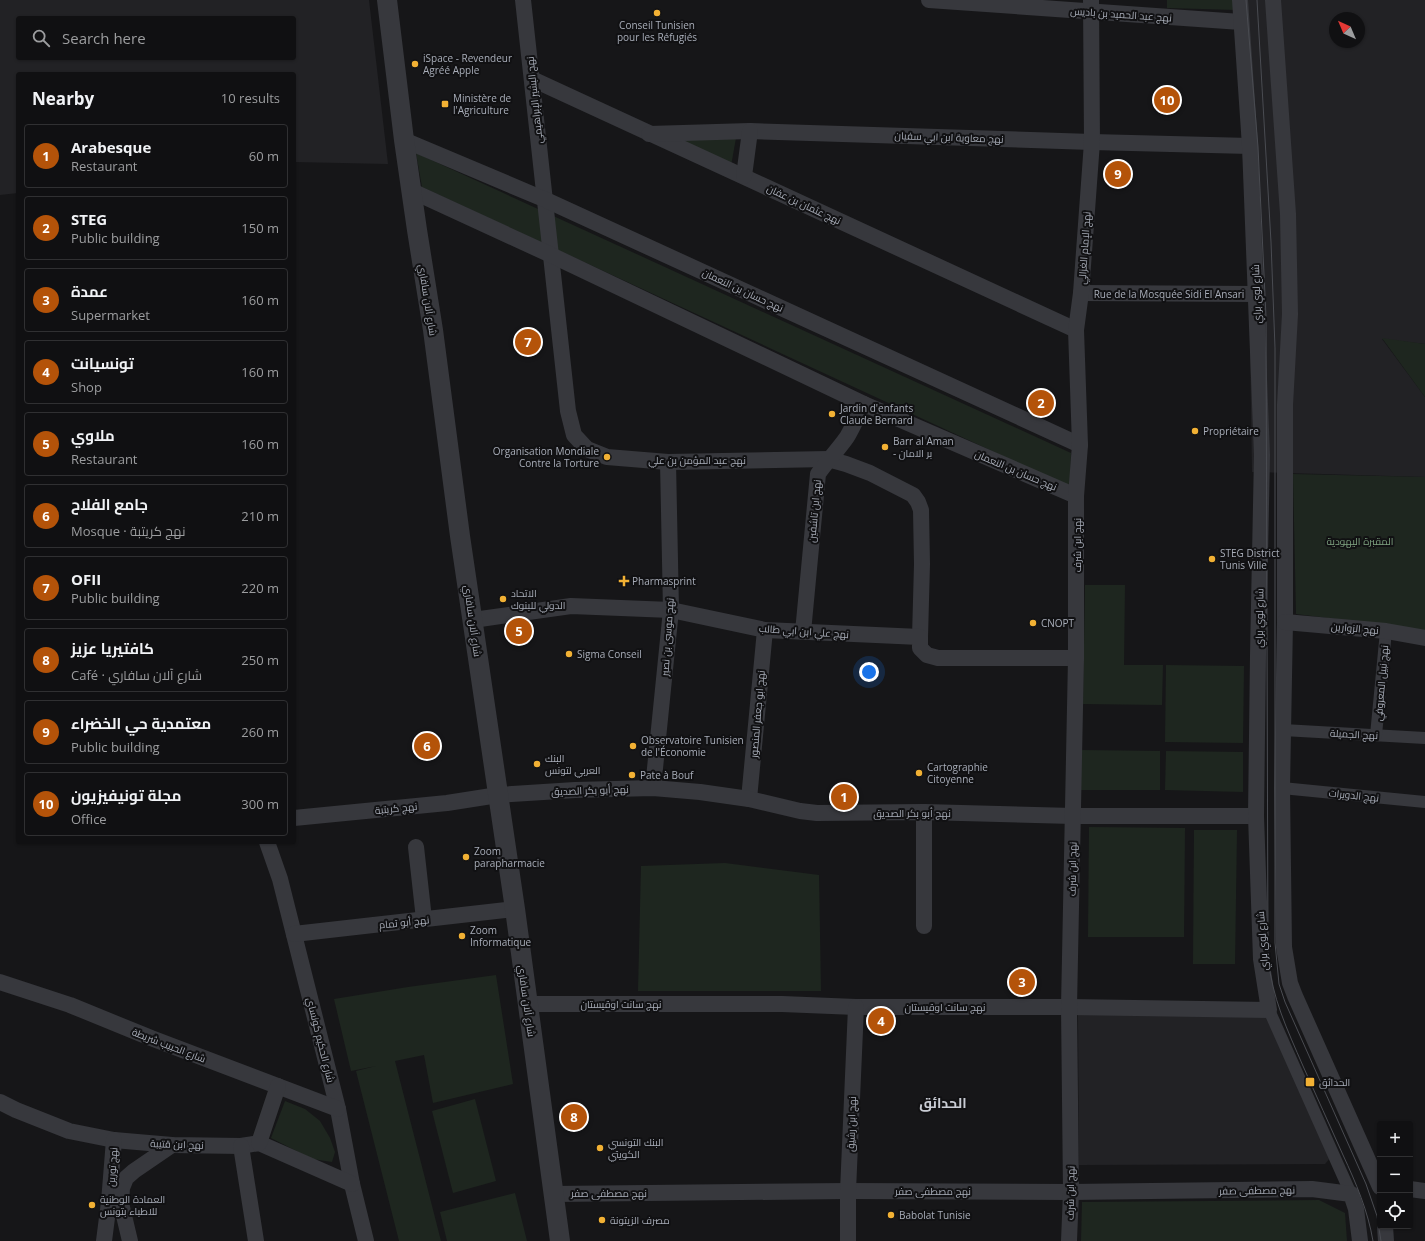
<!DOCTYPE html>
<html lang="en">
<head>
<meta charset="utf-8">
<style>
  body { margin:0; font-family:"Open Sans",Cairo,sans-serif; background:#19191b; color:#f1f3f6 }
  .controls { position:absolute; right:12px; bottom:12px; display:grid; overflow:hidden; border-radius:4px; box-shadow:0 1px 3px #0004 }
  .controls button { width:36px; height:36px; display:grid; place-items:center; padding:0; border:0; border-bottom:1px solid #303032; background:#101012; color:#f1f3f6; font:20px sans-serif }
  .compass { position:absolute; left:1329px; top:12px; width:36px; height:36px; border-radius:50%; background:#101012; box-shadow:0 1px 3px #0004; rotate:316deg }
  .you { position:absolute; left:869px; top:672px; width:14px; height:14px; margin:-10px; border:3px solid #fff; border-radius:50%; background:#1a73e8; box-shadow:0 0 0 6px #1a73e833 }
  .badge { display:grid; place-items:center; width:26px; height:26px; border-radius:50%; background:#b45309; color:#fff; font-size:13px; font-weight:700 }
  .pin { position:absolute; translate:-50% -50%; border:2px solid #fff; box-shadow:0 1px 4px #0006 }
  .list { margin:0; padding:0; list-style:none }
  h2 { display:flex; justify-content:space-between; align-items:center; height:52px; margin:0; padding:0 16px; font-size:17px }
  h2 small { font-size:13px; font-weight:400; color:#9c9d9f }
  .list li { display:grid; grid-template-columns:26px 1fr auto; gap:12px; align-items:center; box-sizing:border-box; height:64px; margin:0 8px 8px; padding:0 8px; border:1px solid #303032; border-radius:4px }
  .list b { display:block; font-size:15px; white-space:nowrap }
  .list p { margin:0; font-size:13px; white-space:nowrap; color:#9c9d9f }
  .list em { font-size:13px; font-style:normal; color:#9c9d9f }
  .icon { flex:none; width:22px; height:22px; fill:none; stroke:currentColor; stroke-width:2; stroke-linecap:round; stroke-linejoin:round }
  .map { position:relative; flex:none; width:1425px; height:1241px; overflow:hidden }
  .search { position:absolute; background:#101012; box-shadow:0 1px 3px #0004; left:16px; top:16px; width:280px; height:44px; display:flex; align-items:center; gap:10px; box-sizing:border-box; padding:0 14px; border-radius:4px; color:#9c9d9f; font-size:15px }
  .panel { position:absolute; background:#101012; box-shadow:0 1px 3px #0004; left:16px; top:72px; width:280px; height:772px; border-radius:4px }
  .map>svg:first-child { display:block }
  .built { fill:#222225; fill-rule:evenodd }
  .green { fill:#1e261f }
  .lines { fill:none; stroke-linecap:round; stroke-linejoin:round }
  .pedestrian { stroke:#37383d; stroke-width:12 }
  .minor { stroke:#37383d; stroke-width:16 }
  .tertiary { stroke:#37383d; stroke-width:20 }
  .tram { stroke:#4a4c52; stroke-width:1 }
  .poi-dot { fill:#f2b134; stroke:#111113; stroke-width:1.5 }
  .labels { text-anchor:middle; stroke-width:4; stroke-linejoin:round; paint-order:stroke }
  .street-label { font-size:10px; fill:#a8adb8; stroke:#111113 }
  .poi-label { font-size:10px; fill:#a8adb8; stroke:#111113; text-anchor:start }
  .park-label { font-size:10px; fill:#7fa381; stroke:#111113 }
  .district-label { font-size:14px; font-weight:bold; fill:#c9ccd4; stroke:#111113 }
</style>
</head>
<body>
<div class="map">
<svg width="1425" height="1241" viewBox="0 0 1425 1241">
  <rect width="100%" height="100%" fill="#161618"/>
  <g class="built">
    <path d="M 0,0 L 369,0 L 388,164 L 294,162 L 294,74 L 18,74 L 18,193 L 0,195 ZM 18,18 L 294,18 L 294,58 L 18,58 Z"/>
    <path d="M 1235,0 L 1425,0 L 1425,344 L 1382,339 L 1425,397 L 1425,477 L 1252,472 L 1249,285 ZM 1335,18 L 1359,18 L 1359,42 L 1335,42 Z"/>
    <polygon points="1078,1015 1265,1015 1331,1157 1325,1164 1079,1165"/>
  </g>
  <g class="green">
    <polygon points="1167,0 1235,0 1236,10 1167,8"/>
    <polygon points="666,137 736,138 731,166"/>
    <polygon points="416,153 1071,453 1070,487 422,187"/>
    <polygon points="1382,338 1425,344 1425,397"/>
    <polygon points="1293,474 1425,477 1425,630 1296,614"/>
    <polygon points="1085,585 1125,585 1124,665 1163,665 1162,705 1083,704"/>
    <polygon points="1166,665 1244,666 1243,743 1165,742"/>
    <polygon points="1081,750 1160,751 1160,790 1081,790"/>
    <polygon points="1166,751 1243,752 1243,792 1165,790"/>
    <polygon points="1089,827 1185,828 1184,937 1088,937"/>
    <polygon points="1194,830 1237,830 1235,964 1193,964"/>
    <polygon points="725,863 819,875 821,991 638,991 641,866"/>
    <polygon points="496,975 513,1084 433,1103 424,1055 395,1061 441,1241 399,1241 356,1071 376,1066 351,1071 334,999 408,987"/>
    <polygon points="475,1099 496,1181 453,1193 432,1111"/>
    <polygon points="285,1101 305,1109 320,1121 330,1138 335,1152 332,1162 312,1159 271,1138"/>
    <polygon points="515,1193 527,1241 447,1241 440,1212"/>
    <polygon points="1319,1200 1345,1213 1347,1241 1081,1241 1082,1202"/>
  </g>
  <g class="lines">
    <g class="pedestrian">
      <polyline points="1283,730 1425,738"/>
      <polyline points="1376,735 1386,631"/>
      <polyline points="1282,788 1425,802"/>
      <polyline points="1269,1010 1351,1194"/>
    </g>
    <g class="minor">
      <polyline points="523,0 568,411 574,435 587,449 607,457 668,462 828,459 846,464 870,473 913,495 918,502 921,510 922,564 920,637"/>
      <polyline points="929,0 1241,22"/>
      <polyline points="1273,0 1288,214 1290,314 1285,405 1285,622 1282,788 1284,947 1290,983 1295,996 1380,1187"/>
      <polyline points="532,79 1076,330"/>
      <polyline points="649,134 750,131 1092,142 1250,146"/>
      <polyline points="404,140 546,200 1080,445"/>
      <polyline points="744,176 750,131"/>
      <polyline points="412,191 551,255 864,404 1076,496"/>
      <polyline points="1081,293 1256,294"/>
      <polyline points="473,620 571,606 671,610 765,630 920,637 920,648 927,655 938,658 1076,658"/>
      <polyline points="1285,622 1386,631 1425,638"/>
      <path d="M 803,632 L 818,474 C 827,461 838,450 847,437 C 853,427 858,415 864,404"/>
      <polyline points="653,788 671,610 668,462"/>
      <polyline points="749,799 765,630"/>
      <polyline points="294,818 447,803 498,795 575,790 653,788 700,792 749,799 800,811 817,813 924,812 1073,816 1256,816"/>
      <polyline points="267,842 280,879 338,1109 352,1184 366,1241"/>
      <polyline points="416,847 424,919"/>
      <polyline points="924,926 924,812"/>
      <polyline points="294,934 515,909"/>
      <polyline points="0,982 70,1005 151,1038 338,1109"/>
      <polyline points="528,1004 782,1004 856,1007 1069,1007 1269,1010 1261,959 1256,816 1258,655 1262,455 1250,146 1240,0"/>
      <polyline points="0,1102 16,1110 69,1131 114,1140 172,1145 241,1146 259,1143 352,1184"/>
      <polyline points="259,1143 278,1086"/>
      <polyline points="241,1146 256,1241"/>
      <polyline points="1410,1189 1425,1191"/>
      <polyline points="553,1194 848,1191 1071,1192 1312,1189 1351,1194 1356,1209 1360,1241"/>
      <polyline points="1385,1226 1386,1241"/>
      <polyline points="104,1241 109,1202 114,1140"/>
      <polyline points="130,1241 121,1203 122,1188 126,1178 134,1171 172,1145"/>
      <polyline points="848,1241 848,1191 856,1007"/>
      <polyline points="1069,1241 1071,1192 1069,1007 1076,658 1076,496 1080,445 1076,330 1081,293 1092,142 1091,0"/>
    </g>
    <polyline class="tertiary" points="387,0 404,140 417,230 433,330 460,536 515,909 560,1241"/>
    <g class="tram">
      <path d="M 1246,0 L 1258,147 L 1266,317 L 1268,957 C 1272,998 1287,1029 1303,1066 C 1316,1096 1330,1125 1343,1155 C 1356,1183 1368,1211 1373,1241"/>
      <polyline points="1257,0 1271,242 1275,348 1275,943 1279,984 1285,1002 1366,1184 1377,1216 1381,1241"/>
    </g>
  </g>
  <g class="poi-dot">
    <circle cx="657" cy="13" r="4"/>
    <circle cx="415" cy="64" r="4"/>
    <rect x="441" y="100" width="8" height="8" rx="2"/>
    <circle cx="832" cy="414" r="4"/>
    <circle cx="1195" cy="431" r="4"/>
    <circle cx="885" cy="447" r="4"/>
    <circle cx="607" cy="457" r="4"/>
    <circle cx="1212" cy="559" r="4"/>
    <path d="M622 575h4v4h4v4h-4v4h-4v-4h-4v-4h4z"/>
    <circle cx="503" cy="599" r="4"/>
    <circle cx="1033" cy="623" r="4"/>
    <circle cx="569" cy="654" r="4"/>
    <circle cx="633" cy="746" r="4"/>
    <circle cx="537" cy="764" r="4"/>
    <circle cx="919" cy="773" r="4"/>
    <circle cx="632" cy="775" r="4"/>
    <circle cx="466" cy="857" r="4"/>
    <circle cx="462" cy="936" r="4"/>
    <rect x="1305" y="1077" width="10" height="10" rx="2"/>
    <circle cx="600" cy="1148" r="4"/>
    <circle cx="92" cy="1205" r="4"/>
    <circle cx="891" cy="1215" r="4"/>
    <circle cx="602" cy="1220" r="4"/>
  </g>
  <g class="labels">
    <g class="street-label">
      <text transform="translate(1121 14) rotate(4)" y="4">نهج عبد الحميد بن باديس</text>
      <text transform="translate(534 100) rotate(-96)" y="4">نهج البشير الإبراهيمي</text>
      <text transform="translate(949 137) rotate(2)" y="4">نهج معاوية ابن ابي سفيان</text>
      <text transform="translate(804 204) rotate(25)" y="4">نهج عثمان بن عفان</text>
      <text transform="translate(1084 248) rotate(-86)" y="4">نهج الإمام الغزالي</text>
      <text transform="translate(743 290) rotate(25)" y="4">نهج حسان بن النعمان</text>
      <text x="1169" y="298">Rue de la Mosquée Sidi El Ansari</text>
      <text transform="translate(1256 294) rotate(-92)" y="4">شارع لوي براي</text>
      <text transform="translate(428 300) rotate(81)" y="4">شارع آلان سافاري</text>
      <text x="697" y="464">نهج عبد المؤمن بن علي</text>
      <text transform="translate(1016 470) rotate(23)" y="4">نهج حسان بن النعمان</text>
      <text transform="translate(814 511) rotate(-85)" y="4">نهج ابن تاشفين</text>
      <text transform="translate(1077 545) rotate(-90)" y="4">نهج ابن شرف</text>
      <text transform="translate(1259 618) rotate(-89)" y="4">شارع لوي براي</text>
      <text transform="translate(473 621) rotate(82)" y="4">شارع آلان سافاري</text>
      <text transform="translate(1355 628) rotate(5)" y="4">نهج الزوارين</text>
      <text transform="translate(804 631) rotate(4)" y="4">نهج علي ابن ابي طالب</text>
      <text transform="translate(667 637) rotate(-86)" y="4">نهج موسى بن نصير</text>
      <text transform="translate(1381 683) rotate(-85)" y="4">نهج نبيل المعروفي</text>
      <text transform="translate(757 714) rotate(-85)" y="4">نهج ابو جعفر المنصور</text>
      <text transform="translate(1354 734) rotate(3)" y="4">نهج الجميلة</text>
      <text transform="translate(590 790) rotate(-2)" y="4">نهج أبو بكر الصديق</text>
      <text transform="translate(1354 795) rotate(6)" y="4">نهج الدويرات</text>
      <text transform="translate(396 808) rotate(-6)" y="4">نهج كريتبة</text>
      <text x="912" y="817">نهج أبو بكر الصديق</text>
      <text transform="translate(1072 869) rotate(-89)" y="4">نهج ابن شرف</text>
      <text transform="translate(404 922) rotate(-6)" y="4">نهج أبو تمام</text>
      <text transform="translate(1262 941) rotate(-94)" y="4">شارع لوي براي</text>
      <text transform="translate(527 1001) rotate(82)" y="4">شارع آلان سافاري</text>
      <text x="621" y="1008">نهج سانت اوقيستان</text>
      <text x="945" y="1011">نهج سانت اوقيستان</text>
      <text transform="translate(321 1040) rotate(76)" y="4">شارع الحكيم كونساي</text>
      <text transform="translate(169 1045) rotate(21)" y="4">شارع الحبيب شريطة</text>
      <text transform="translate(851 1124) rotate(-88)" y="4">نهج ابن رشيق</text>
      <text transform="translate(177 1144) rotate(2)" y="4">نهج ابن قتيبة</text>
      <text transform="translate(112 1167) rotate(-86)" y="4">نهج تورين</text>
      <text transform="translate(1257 1190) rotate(-1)" y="4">نهج مصطفى صفر</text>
      <text x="933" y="1195">نهج مصطفى صفر</text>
      <text x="609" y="1197">نهج مصطفى صفر</text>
      <text transform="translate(1070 1193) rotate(-89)" y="4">نهج ابن شرف</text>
    </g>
    <g class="poi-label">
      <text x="657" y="29" text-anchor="middle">Conseil Tunisien<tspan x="657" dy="12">pour les Réfugiés</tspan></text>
      <text x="423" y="62">iSpace - Revendeur<tspan x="423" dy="12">Agréé Apple</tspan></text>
      <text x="453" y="102">Ministère de<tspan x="453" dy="12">l'Agriculture</tspan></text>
      <text x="840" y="412">Jardin d'enfants<tspan x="840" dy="12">Claude Bernard</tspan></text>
      <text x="1203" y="435">Propriétaire</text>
      <text x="893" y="445">Barr al Aman<tspan x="893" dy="12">- بر الامان</tspan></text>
      <text x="599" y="455" text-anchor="end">Organisation Mondiale<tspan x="599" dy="12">Contre la Torture</tspan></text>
      <text x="1220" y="557">STEG District<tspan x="1220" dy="12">Tunis Ville</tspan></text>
      <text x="632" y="585">Pharmasprint</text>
      <text x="511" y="597">الاتحاد<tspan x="511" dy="12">الدولي للبنوك</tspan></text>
      <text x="1041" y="627">CNOPT</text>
      <text x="577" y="658">Sigma Conseil</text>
      <text x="641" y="744">Observatoire Tunisien<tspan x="641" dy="12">de l'Économie</tspan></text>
      <text x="545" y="762">البنك<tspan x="545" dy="12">العربي لتونس</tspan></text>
      <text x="927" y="771">Cartographie<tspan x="927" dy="12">Citoyenne</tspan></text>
      <text x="640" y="779">Pate à Bouf</text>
      <text x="474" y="855">Zoom<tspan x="474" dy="12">parapharmacie</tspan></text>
      <text x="470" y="934">Zoom<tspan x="470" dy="12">Informatique</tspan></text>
      <text x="1319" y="1086">الحدائق</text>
      <text x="608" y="1146">البنك التونسي<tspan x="608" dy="12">الكويتي</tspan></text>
      <text x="100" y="1203">العمادة الوطنية<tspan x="100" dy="12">للاطباء بتونس</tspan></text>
      <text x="899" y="1219">Babolat Tunisie</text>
      <text x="610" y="1224">مصرف الزيتونة</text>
    </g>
    <g class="park-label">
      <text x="1360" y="545">المقبرة اليهودية</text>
    </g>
    <g class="district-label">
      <text x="943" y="1108">الحدائق</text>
    </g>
  </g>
</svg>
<div class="controls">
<button>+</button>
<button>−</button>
<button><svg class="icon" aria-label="locate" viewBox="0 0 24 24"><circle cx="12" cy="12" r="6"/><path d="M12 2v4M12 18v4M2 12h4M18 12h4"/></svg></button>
</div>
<svg class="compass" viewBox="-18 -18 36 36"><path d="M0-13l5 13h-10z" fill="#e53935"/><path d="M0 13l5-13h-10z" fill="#9c9d9f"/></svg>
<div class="you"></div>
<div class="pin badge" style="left:844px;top:797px">1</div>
<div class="pin badge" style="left:1041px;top:403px">2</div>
<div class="pin badge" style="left:1022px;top:982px">3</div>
<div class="pin badge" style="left:881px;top:1021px">4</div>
<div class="pin badge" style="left:519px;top:631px">5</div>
<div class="pin badge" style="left:427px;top:746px">6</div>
<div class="pin badge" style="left:528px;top:342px">7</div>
<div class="pin badge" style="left:574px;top:1117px">8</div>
<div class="pin badge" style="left:1118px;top:174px">9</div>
<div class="pin badge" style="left:1167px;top:100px">10</div>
<div class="search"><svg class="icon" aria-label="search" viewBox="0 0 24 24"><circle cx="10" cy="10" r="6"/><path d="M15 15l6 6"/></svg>Search here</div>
<section class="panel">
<h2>Nearby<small>10 results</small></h2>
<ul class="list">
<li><span class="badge">1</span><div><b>Arabesque</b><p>Restaurant</p></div><em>60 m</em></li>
<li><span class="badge">2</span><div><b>STEG</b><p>Public building</p></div><em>150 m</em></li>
<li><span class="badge">3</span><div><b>عمدة</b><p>Supermarket</p></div><em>160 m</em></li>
<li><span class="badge">4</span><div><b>تونسيانت</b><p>Shop</p></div><em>160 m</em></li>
<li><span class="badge">5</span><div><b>ملاوي</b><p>Restaurant</p></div><em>160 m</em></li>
<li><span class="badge">6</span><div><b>جامع الفلاح</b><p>Mosque · نهج كريتبة</p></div><em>210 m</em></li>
<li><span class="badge">7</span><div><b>OFII</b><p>Public building</p></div><em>220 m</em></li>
<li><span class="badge">8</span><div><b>كافتيريا عزيز</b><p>Café · شارع آلان سافاري</p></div><em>250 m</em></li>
<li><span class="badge">9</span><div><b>معتمدية حي الخضراء</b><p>Public building</p></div><em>260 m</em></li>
<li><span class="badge">10</span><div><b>مجلة تونيفيزيون</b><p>Office</p></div><em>300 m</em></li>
</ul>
</section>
</div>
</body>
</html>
